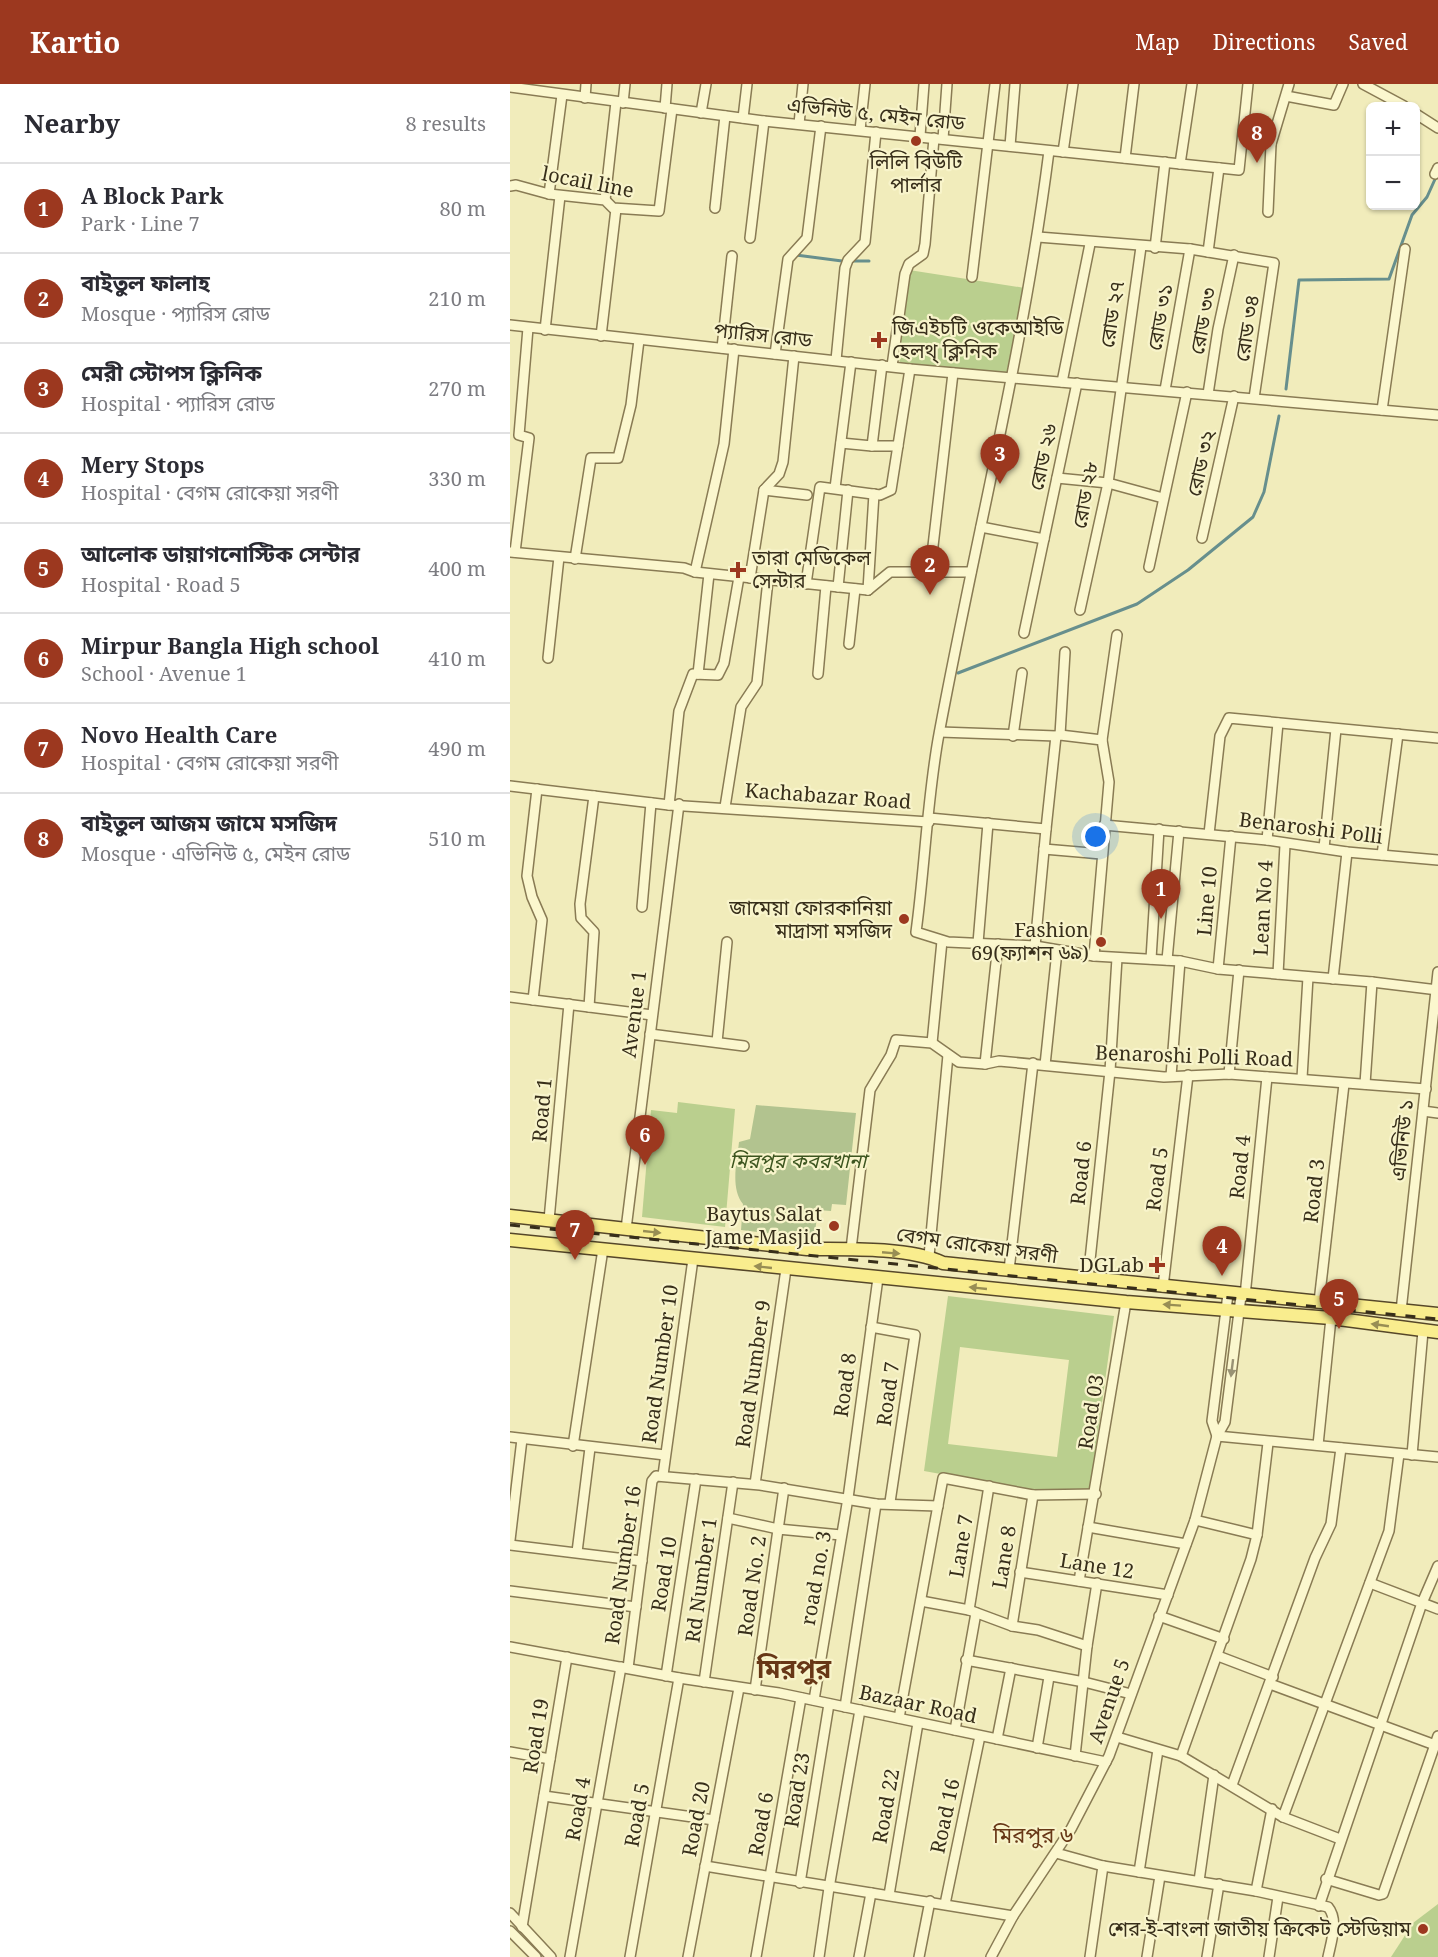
<!DOCTYPE html>
<html lang="en">
<head>
<meta charset="utf-8">
<style>
  body { margin:0; font-family:"Noto Serif","Noto Sans Bengali",serif; background:#f7f7f7; color:#2b2b33 }
  .controls { position:absolute; right:18px; top:18px; display:grid; overflow:hidden; border-radius:9px; box-shadow:0 2px 4px #0004 }
  .controls button { width:54px; height:54px; display:grid; place-items:center; padding:0; border:0; border-bottom:2px solid #e1e1e2; background:#fff; color:#2b2b33; font:30px sans-serif }
  .you { position:absolute; left:586px; top:753px; width:21px; height:21px; margin:-15px; border:4px solid #fff; border-radius:50%; background:#1a73e8; box-shadow:0 0 0 9px #1a73e833 }
  .badge { display:grid; place-items:center; width:39px; height:39px; border-radius:50%; background:#9c381f; color:#fff; font-size:20px; font-weight:700 }
  .pin { position:absolute; translate:-50% -50px; filter:drop-shadow(0 2px 3px #0008) }
  .pin::after { content:''; position:absolute; top:32px; width:21px; height:18px; background:inherit; clip-path:polygon(0 0,100% 0,50% 100%) }
  .list { margin:0; padding:0; list-style:none }
  h2 { display:flex; justify-content:space-between; align-items:center; height:78px; margin:0; padding:0 24px; font-size:26px }
  h2 small { font-size:20px; font-weight:400; color:#7c7c81 }
  .list li { display:grid; grid-template-columns:39px 1fr auto; gap:18px; align-items:center; box-sizing:border-box; height:90px; padding:0 24px; border-top:2px solid #e1e1e2 }
  .list b { display:block; font-size:22px; white-space:nowrap }
  .list p { margin:0; font-size:20px; white-space:nowrap; color:#7c7c81 }
  .list em { font-size:20px; font-style:normal; color:#7c7c81 }
  .map { position:relative; flex:none; width:928px; height:1873px; overflow:hidden }
  header { display:flex; align-items:center; gap:36px; box-sizing:border-box; height:84px; padding:0 30px; background:#9c381f; color:#fff }
  header strong { font-size:28px }
  nav { display:flex; gap:33px; margin-inline-start:auto; font-size:21px }
  main { display:flex }
  aside { flex:1; background:#fff }
  .map>svg:first-child { display:block }
  .green { fill:#bacf8e; fill-rule:evenodd }
  .cemetery { fill:#b2c38f }
  .lines { fill:none; stroke-linecap:round; stroke-linejoin:round }
  .stream { stroke:#678f8d; stroke-width:3 }
  .minor-casing { stroke:#897b54; stroke-width:12 }
  .major-casing { stroke:#564729; stroke-width:15 }
  .minor { stroke:#fbf7ce; stroke-width:9 }
  .major { stroke:#f9ed8e; stroke-width:12 }
  .rail { stroke:#372e1a; stroke-width:3; stroke-dasharray:10 10; stroke-linecap:butt }
  .oneway { fill:#988e54 }
  .oneway2 { fill:#999274 }
  .poi-dot { fill:#9c381f; stroke:#f8f4cb; stroke-width:2 }
  .labels { text-anchor:middle; stroke-width:4.5; stroke-linejoin:round; paint-order:stroke }
  .street-label { font-size:20px; fill:#372e1a; stroke:#f8f4cb }
  .poi-label { font-size:20px; fill:#372e1a; stroke:#f8f4cb; text-anchor:end }
  .park-label { font-size:20px; font-style:italic; fill:#3c551f; stroke:#f8f4cb }
  .quarter-label { font-size:22px; fill:#673716; stroke:#f8f4cb }
  .district-label { font-size:26px; font-weight:bold; fill:#673716; stroke:#f8f4cb }
</style>
</head>
<body>
<header>
<strong>Kartio</strong>
<nav><a>Map</a><a>Directions</a><a>Saved</a></nav>
</header>
<main>
<aside>
<h2>Nearby<small>8 results</small></h2>
<ul class="list">
<li><span class="badge">1</span><div><b>A Block Park</b><p>Park · Line 7</p></div><em>80 m</em></li>
<li><span class="badge">2</span><div><b>বাইতুল ফালাহ</b><p>Mosque · প্যারিস রোড</p></div><em>210 m</em></li>
<li><span class="badge">3</span><div><b>মেরী স্টোপস ক্লিনিক</b><p>Hospital · প্যারিস রোড</p></div><em>270 m</em></li>
<li><span class="badge">4</span><div><b>Mery Stops</b><p>Hospital · বেগম রোকেয়া সরণী</p></div><em>330 m</em></li>
<li><span class="badge">5</span><div><b>আলোক ডায়াগনোস্টিক সেন্টার</b><p>Hospital · Road 5</p></div><em>400 m</em></li>
<li><span class="badge">6</span><div><b>Mirpur Bangla High school</b><p>School · Avenue 1</p></div><em>410 m</em></li>
<li><span class="badge">7</span><div><b>Novo Health Care</b><p>Hospital · বেগম রোকেয়া সরণী</p></div><em>490 m</em></li>
<li><span class="badge">8</span><div><b>বাইতুল আজম জামে মসজিদ</b><p>Mosque · এভিনিউ ৫, মেইন রোড</p></div><em>510 m</em></li>
</ul>
</aside>
<div class="map">
<svg width="928" height="1873" viewBox="0 0 928 1873">
  <rect width="100%" height="100%" fill="#f1ecbb"/>
  <g class="green">
    <polygon points="399,186 515,204 496,291 391,279 387,273"/>
    <polygon points="168,1018 225,1025 215,1143 132,1133 141,1026 167,1029"/>
    <path d="M 438,1212 L 604,1232 L 579,1413 L 503,1403 L 414,1387 ZM 450,1263 L 559,1276 L 547,1373 L 438,1360 Z"/>
    <polygon points="928,1820 928,1873 881,1873 903,1839"/>
  </g>
  <path class="cemetery" d="M 246,1021 L 346,1029 L 336,1121 L 322,1120 L 321,1127 L 308,1126 L 304,1155 L 231,1146 L 233,1120 C 220,1104 227,1078 229,1058 L 240,1055 Z"/>
  <g class="lines">
    <g class="stream">
      <polyline points="286,171 332,177 359,177"/>
      <polyline points="776,305 789,196 879,195 902,131 917,113 926,93"/>
      <polyline points="448,589 627,520 678,486 743,433 754,408 769,332"/>
    </g>
    <g class="minor-casing">
      <g id="minor">
        <polyline points="853,0 894,22"/>
        <polyline points="0,3 254,37 729,86 738,0"/>
        <polyline points="776,12 824,21 833,0"/>
        <polyline points="75,14 76,0"/>
        <polyline points="113,19 115,0"/>
        <polyline points="155,24 157,0"/>
        <polyline points="191,29 196,0"/>
        <polyline points="906,30 928,44"/>
        <polyline points="233,34 237,0"/>
        <polyline points="289,40 293,0"/>
        <polyline points="350,46 355,0"/>
        <polyline points="410,52 414,0"/>
        <polyline points="433,55 437,0"/>
        <polyline points="733,57 761,60 779,0"/>
        <polyline points="500,62 505,0"/>
        <path d="M 539,67 C 514,264 465,456 429,650 C 417,715 415,782 406,848 L 438,858 L 525,862 L 584,872 L 670,877 L 708,885 L 862,898 L 928,906"/>
        <polyline points="553,68 563,0"/>
        <polyline points="615,74 624,0"/>
        <polyline points="670,80 682,0"/>
        <polyline points="925,90 928,84"/>
        <polyline points="0,102 6,101 39,110 95,116 103,124 149,127 162,25"/>
        <polyline points="39,110 52,11"/>
        <polyline points="95,116 106,18"/>
        <polyline points="205,124 215,32"/>
        <polyline points="758,128 761,60"/>
        <polyline points="528,153 680,165 764,179 744,314"/>
        <polyline points="240,154 254,37"/>
        <polyline points="645,164 655,78"/>
        <polyline points="698,168 709,84"/>
        <polyline points="462,193 485,0"/>
        <polyline points="0,241 400,285 928,331"/>
        <polyline points="35,246 50,112"/>
        <polyline points="91,252 106,125"/>
        <polyline points="212,264 222,172"/>
        <polyline points="265,270 278,175 297,154 311,42"/>
        <polyline points="326,276 335,184 338,176 355,158 366,48"/>
        <polyline points="372,281 362,362 388,362"/>
        <polyline points="382,282 395,190 399,180 413,170 415,160 424,54"/>
        <polyline points="552,298 580,160"/>
        <polyline points="655,306 680,165"/>
        <polyline points="698,310 708,245 724,171"/>
        <polyline points="872,326 895,165"/>
        <polyline points="331,359 362,362"/>
        <polyline points="547,394 598,399 653,414"/>
        <polyline points="325,404 341,278"/>
        <polyline points="254,406 269,390 273,378 284,272"/>
        <polyline points="471,443 534,455"/>
        <polyline points="692,454 724,312"/>
        <polyline points="0,468 174,484 185,488 358,506"/>
        <polyline points="5,468 19,354 9,351 18,244"/>
        <polyline points="65,475 81,374 108,374 121,321 129,256"/>
        <polyline points="639,483 677,308"/>
        <polyline points="185,488 214,360 224,265"/>
        <polyline points="420,488 443,289"/>
        <polyline points="240,494 254,406 297,411"/>
        <polyline points="296,500 310,403 370,411 381,406 400,285"/>
        <polyline points="328,503 338,406"/>
        <polyline points="358,506 380,488 461,488"/>
        <polyline points="358,506 364,410"/>
        <polyline points="570,526 598,399 631,163"/>
        <polyline points="514,549 567,299"/>
        <polyline points="339,560 345,505"/>
        <polyline points="38,574 49,473"/>
        <polyline points="188,590 199,490"/>
        <polyline points="308,590 316,502"/>
        <polyline points="430,648 546,652"/>
        <polyline points="550,651 592,656 599,698 584,872"/>
        <polyline points="503,652 512,589"/>
        <polyline points="592,656 607,551"/>
        <polyline points="0,702 159,721 419,738"/>
        <polyline points="159,721 169,627 183,590 208,591 214,579 229,493"/>
        <polyline points="215,723 231,623 247,599 258,496"/>
        <polyline points="419,734 536,745 546,652 550,651 555,568"/>
        <polyline points="594,741 757,756 837,768 928,776"/>
        <polyline points="699,750 710,652 719,634 928,654"/>
        <polyline points="757,756 768,639"/>
        <polyline points="814,764 826,645"/>
        <polyline points="534,765 592,770"/>
        <polyline points="872,771 888,650"/>
        <polyline points="132,823 141,719"/>
        <polyline points="468,859 478,739"/>
        <polyline points="525,862 536,745"/>
        <polyline points="641,875 649,745"/>
        <polyline points="657,876 669,747"/>
        <polyline points="708,885 721,752"/>
        <polyline points="768,890 775,761"/>
        <polyline points="823,895 837,768"/>
        <polyline points="0,913 142,931"/>
        <polyline points="23,916 32,836 22,813 17,792 27,705"/>
        <polyline points="79,923 84,848 71,834 70,820 84,712"/>
        <polyline points="140,950 234,962"/>
        <polyline points="207,958 217,858"/>
        <polyline points="422,959 432,857"/>
        <polyline points="475,980 488,860"/>
        <polyline points="535,981 547,867"/>
        <polyline points="719,990 729,886"/>
        <polyline points="661,992 670,877"/>
        <polyline points="792,994 798,893"/>
        <polyline points="855,1000 862,898"/>
        <polyline points="913,1027 928,1029"/>
        <polyline points="39,1136 59,920"/>
        <polyline points="116,1145 169,720"/>
        <polyline points="341,1165 360,1006 381,971 386,956 422,959 449,978 475,980 489,977 654,993 719,990 916,1005"/>
        <polyline points="419,1172 438,971"/>
        <polyline points="499,1186 523,979"/>
        <polyline points="578,1195 600,987 607,874"/>
        <polyline points="653,1203 678,991"/>
        <polyline points="735,1212 757,993"/>
        <polyline points="809,1218 834,1000"/>
        <polyline points="891,1227 928,888"/>
        <polyline points="361,1243 405,1251 380,1418"/>
        <polyline points="707,1352 928,1373"/>
        <polyline points="707,1352 702,1337 718,1210"/>
        <polyline points="0,1353 155,1371"/>
        <polyline points="808,1361 821,1234"/>
        <polyline points="63,1362 93,1165"/>
        <polyline points="902,1371 913,1247"/>
        <polyline points="153,1391 183,1175"/>
        <polyline points="245,1400 276,1185"/>
        <polyline points="218,1434 268,1445 331,1451"/>
        <polyline points="685,1436 747,1451"/>
        <polyline points="578,1443 676,1460"/>
        <polyline points="0,1456 12,1355"/>
        <polyline points="0,1461 132,1477"/>
        <polyline points="67,1468 80,1364"/>
        <polyline points="510,1488 658,1511"/>
        <polyline points="569,1497 616,1218"/>
        <polyline points="860,1499 928,1525"/>
        <polyline points="0,1507 126,1523"/>
        <polyline points="411,1517 459,1526 502,1542 528,1546 577,1562"/>
        <polyline points="459,1526 479,1402"/>
        <polyline points="649,1532 714,1555"/>
        <polyline points="502,1542 523,1411"/>
        <polyline points="0,1563 169,1594 269,1609 596,1678"/>
        <polyline points="708,1572 763,1593"/>
        <polyline points="456,1576 574,1598 621,1610"/>
        <polyline points="118,1584 142,1397 146,1392 250,1401 366,1420 428,1422"/>
        <polyline points="156,1592 186,1395"/>
        <polyline points="194,1598 223,1398"/>
        <polyline points="760,1600 925,1661"/>
        <polyline points="245,1606 274,1404"/>
        <polyline points="304,1616 338,1414 368,1194"/>
        <polyline points="335,1623 366,1420"/>
        <polyline points="389,1634 433,1394 523,1411 586,1410"/>
        <polyline points="445,1646 466,1529"/>
        <polyline points="607,1653 671,1672 773,1733 830,1755"/>
        <polyline points="487,1655 501,1584"/>
        <polyline points="527,1664 539,1593"/>
        <polyline points="0,1668 40,1675"/>
        <polyline points="565,1672 577,1562 587,1499"/>
        <polyline points="671,1672 741,1475 747,1451 758,1359"/>
        <polyline points="722,1701 805,1474 821,1440 831,1364"/>
        <polyline points="34,1712 204,1736"/>
        <polyline points="773,1733 879,1447 889,1370"/>
        <path d="M 546,1769 L 593,1782 L 746,1807 L 818,1823 C 829,1836 821,1858 818,1873"/>
        <polyline points="195,1782 503,1832"/>
        <polyline points="629,1788 648,1666"/>
        <polyline points="816,1795 869,1811 873,1810 928,1652"/>
        <polyline points="689,1797 704,1691"/>
        <polyline points="290,1799 319,1620"/>
        <polyline points="746,1807 762,1725"/>
        <polyline points="379,1811 408,1639"/>
        <polyline points="435,1820 470,1652"/>
        <polyline points="809,1822 912,1519 928,1482"/>
        <polyline points="0,1829 41,1873"/>
        <polyline points="12,1843 57,1573"/>
        <polyline points="0,1847 26,1873"/>
        <polyline points="60,1873 111,1583"/>
        <polyline points="120,1873 169,1594"/>
        <polyline points="178,1873 229,1604"/>
        <polyline points="246,1873 291,1614"/>
        <polyline points="309,1873 319,1804 350,1626"/>
        <polyline points="349,1873 361,1809"/>
        <polyline points="409,1873 420,1817"/>
        <polyline points="481,1873 503,1832 561,1745 599,1672 685,1436 707,1352 715,1338 731,1212"/>
        <polyline points="580,1873 593,1782"/>
        <polyline points="637,1873 650,1792"/>
        <polyline points="697,1873 709,1800"/>
        <polyline points="759,1873 768,1813"/>
      </g>
    </g>
    <g class="major-casing">
      <g id="major">
        <path d="M 0,1132 L 297,1165 C 335,1165 400,1163 433,1179 L 928,1230"/>
        <polyline points="0,1156 616,1218 821,1234 928,1248"/>
      </g>
    </g>
    <use href="#minor" class="minor"/>
    <use href="#major" class="major"/>
    <polyline class="rail" points="0,1141 928,1235"/>
  </g>
  <defs><path id="oneway-solid" d="M-6-.8H1V-3.2L6.5 0L1 3.2V.8H-6Z" transform="scale(1.5)"/></defs>
  <g class="oneway">
    <use href="#oneway-solid" transform="translate(142 1148) rotate(6)"/>
    <use href="#oneway-solid" transform="translate(381 1169) rotate(5)"/>
    <use href="#oneway-solid" transform="translate(253 1183) rotate(-174)"/>
    <use href="#oneway-solid" transform="translate(468 1204) rotate(-174)"/>
    <use href="#oneway-solid" transform="translate(662 1221) rotate(-176)"/>
    <use href="#oneway-solid" transform="translate(870 1241) rotate(-172)"/>
  </g>
  <use class="oneway2" href="#oneway-solid" transform="translate(722 1284) rotate(97)"/>
  <g class="poi-dot">
    <circle cx="406" cy="57" r="6"/>
    <path d="M366 247h6v6h6v6h-6v6h-6v-6h-6v-6h6z"/>
    <path d="M225 477h6v6h6v6h-6v6h-6v-6h-6v-6h6z"/>
    <circle cx="394" cy="835" r="6"/>
    <circle cx="591" cy="858" r="6"/>
    <circle cx="324" cy="1142" r="6"/>
    <path d="M644 1172h6v6h6v6h-6v6h-6v-6h-6v-6h6z"/>
    <circle cx="913" cy="1845" r="6"/>
  </g>
  <g class="labels">
    <g class="street-label">
      <text transform="translate(366 30) rotate(6)" y="7">এভিনিউ ৫, মেইন রোড</text>
      <text transform="translate(78 98) rotate(11)" y="7">locail line</text>
      <text transform="translate(602 230) rotate(-81)" y="7">রোড ২৭</text>
      <text transform="translate(650 233) rotate(-80)" y="7">রোড ৩১</text>
      <text transform="translate(693 237) rotate(-79)" y="7">রোড ৩৩</text>
      <text transform="translate(737 244) rotate(-81)" y="7">রোড ৩৪</text>
      <text transform="translate(253 251) rotate(6)" y="7">প্যারিস রোড</text>
      <text transform="translate(533 373) rotate(-78)" y="7">রোড ২৬</text>
      <text transform="translate(691 379) rotate(-77)" y="7">রোড ৩২</text>
      <text transform="translate(575 411) rotate(-80)" y="7">রোড ২৮</text>
      <text transform="translate(318 712) rotate(4)" y="7">Kachabazar Road</text>
      <text transform="translate(801 744) rotate(7)" y="7">Benaroshi Polli</text>
      <text transform="translate(697 817) rotate(-85)" y="7">Line 10</text>
      <text transform="translate(753 824) rotate(-87)" y="7">Lean No 4</text>
      <text transform="translate(124 930) rotate(-83)" y="7">Avenue 1</text>
      <text transform="translate(684 972) rotate(2)" y="7">Benaroshi Polli Road</text>
      <text transform="translate(32 1026) rotate(-85)" y="7">Road 1</text>
      <text transform="translate(892 1056) rotate(-84)" y="7">এভিনিউ ১</text>
      <text transform="translate(730 1083) rotate(-84)" y="7">Road 4</text>
      <text transform="translate(571 1089) rotate(-84)" y="7">Road 6</text>
      <text transform="translate(647 1095) rotate(-83)" y="7">Road 5</text>
      <text transform="translate(804 1107) rotate(-84)" y="7">Road 3</text>
      <text transform="translate(467 1161) rotate(8)" y="7">বেগম রোকেয়া সরণী</text>
      <text transform="translate(150 1280) rotate(-82)" y="7">Road Number 10</text>
      <text transform="translate(243 1290) rotate(-82)" y="7">Road Number 9</text>
      <text transform="translate(335 1301) rotate(-82)" y="7">Road 8</text>
      <text transform="translate(378 1310) rotate(-82)" y="7">Road 7</text>
      <text transform="translate(581 1328) rotate(-81)" y="7">Road 03</text>
      <text transform="translate(451 1462) rotate(-81)" y="7">Lane 7</text>
      <text transform="translate(494 1473) rotate(-81)" y="7">Lane 8</text>
      <text transform="translate(113 1481) rotate(-82)" y="7">Road Number 16</text>
      <text transform="translate(587 1482) rotate(9)" y="7">Lane 12</text>
      <text transform="translate(154 1490) rotate(-81)" y="7">Road 10</text>
      <text transform="translate(306 1494) rotate(-80)" y="7">road no. 3</text>
      <text transform="translate(191 1496) rotate(-82)" y="7">Rd Number 1</text>
      <text transform="translate(242 1502) rotate(-82)" y="7">Road No. 2</text>
      <text transform="translate(599 1617) rotate(-71)" y="7">Avenue 5</text>
      <text transform="translate(408 1620) rotate(12)" y="7">Bazaar Road</text>
      <text transform="translate(26 1652) rotate(-81)" y="7">Road 19</text>
      <text transform="translate(287 1706) rotate(-81)" y="7">Road 23</text>
      <text transform="translate(376 1722) rotate(-80)" y="7">Road 22</text>
      <text transform="translate(68 1725) rotate(-80)" y="7">Road 4</text>
      <text transform="translate(127 1731) rotate(-80)" y="7">Road 5</text>
      <text transform="translate(435 1732) rotate(-78)" y="7">Road 16</text>
      <text transform="translate(186 1735) rotate(-79)" y="7">Road 20</text>
      <text transform="translate(251 1740) rotate(-80)" y="7">Road 6</text>
    </g>
    <g class="poi-label">
      <text x="406" y="85" text-anchor="middle">লিলি বিউটি<tspan x="406" dy="23">পার্লার</tspan></text>
      <text x="382" y="251" text-anchor="start">জিএইচটি ওকেআইডি<tspan x="382" dy="23">হেলথ্ ক্লিনিক</tspan></text>
      <text x="242" y="481" text-anchor="start">তারা মেডিকেল<tspan x="242" dy="23">সেন্টার</tspan></text>
      <text x="382" y="831">জামেয়া ফোরকানিয়া<tspan x="382" dy="23">মাদ্রাসা মসজিদ</tspan></text>
      <text x="579" y="853">Fashion<tspan x="579" dy="23">69(ফ্যাশন ৬৯)</tspan></text>
      <text x="312" y="1137">Baytus Salat<tspan x="312" dy="23">Jame Masjid</tspan></text>
      <text x="634" y="1188">DGLab</text>
      <text x="901" y="1852">শের-ই-বাংলা জাতীয় ক্রিকেট স্টেডিয়াম</text>
    </g>
    <g class="park-label">
      <text x="288" y="1084">মিরপুর কবরখানা</text>
    </g>
    <g class="quarter-label">
      <text x="523" y="1759">মিরপুর ৬</text>
    </g>
    <g class="district-label">
      <text x="284" y="1594">মিরপুর</text>
    </g>
  </g>
</svg>
<div class="controls">
<button>+</button>
<button>−</button>
</div>
<div class="you"></div>
<div class="pin badge" style="left:651px;top:835px">1</div>
<div class="pin badge" style="left:420px;top:511px">2</div>
<div class="pin badge" style="left:490px;top:400px">3</div>
<div class="pin badge" style="left:712px;top:1192px">4</div>
<div class="pin badge" style="left:829px;top:1245px">5</div>
<div class="pin badge" style="left:135px;top:1081px">6</div>
<div class="pin badge" style="left:65px;top:1176px">7</div>
<div class="pin badge" style="left:747px;top:79px">8</div>
</div>
</main>
</body>
</html>
